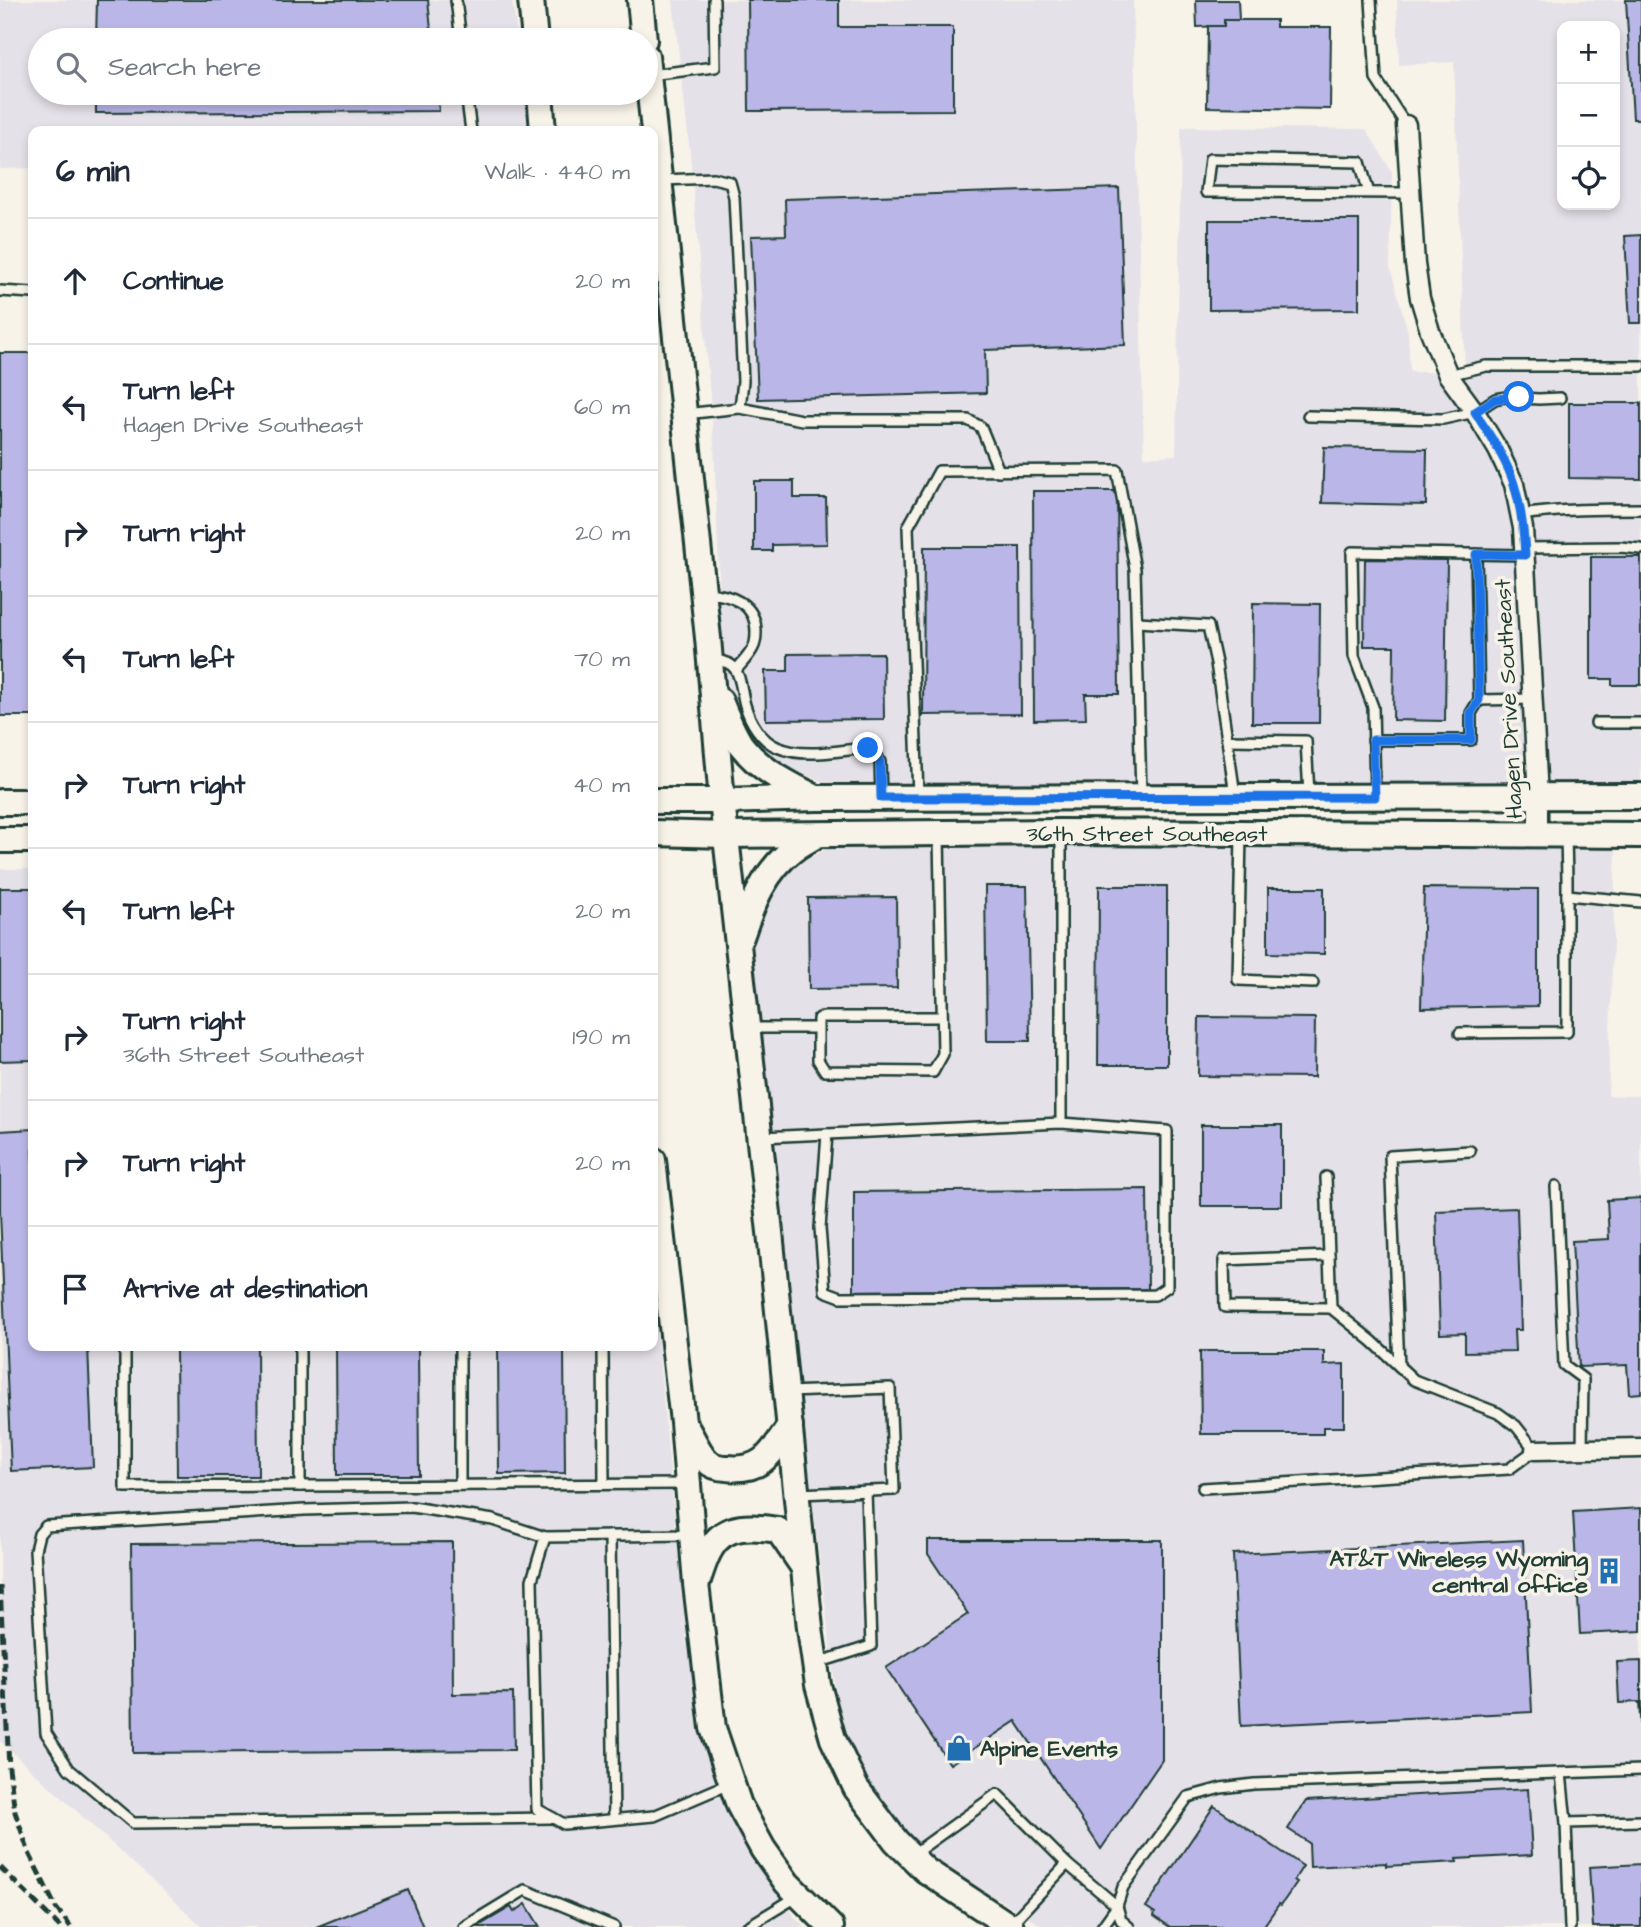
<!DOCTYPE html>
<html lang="en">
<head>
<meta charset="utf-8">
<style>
  body { margin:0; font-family:"Architects Daughter",sans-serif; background:#f6f6f7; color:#1f2937 }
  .controls { position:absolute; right:21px; top:21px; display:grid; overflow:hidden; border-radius:14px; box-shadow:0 4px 10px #0003 }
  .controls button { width:63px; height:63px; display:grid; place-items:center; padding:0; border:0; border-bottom:2px solid #e0e1e3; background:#fff; color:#1f2937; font:35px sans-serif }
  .stop { position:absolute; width:21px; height:21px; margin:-16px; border:5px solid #1a73e8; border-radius:50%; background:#fff }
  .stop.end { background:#1a73e8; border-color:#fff; box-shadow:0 2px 7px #0008 }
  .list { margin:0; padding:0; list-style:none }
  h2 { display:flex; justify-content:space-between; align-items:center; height:91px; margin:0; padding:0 28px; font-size:30px }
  h2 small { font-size:23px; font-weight:400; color:#747a83 }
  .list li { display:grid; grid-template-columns:46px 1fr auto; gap:21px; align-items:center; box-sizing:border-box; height:126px; padding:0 28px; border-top:2px solid #e0e1e3 }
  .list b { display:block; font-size:26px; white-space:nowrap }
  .list p { margin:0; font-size:23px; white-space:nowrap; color:#747a83 }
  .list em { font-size:23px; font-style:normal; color:#747a83 }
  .icon { flex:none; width:38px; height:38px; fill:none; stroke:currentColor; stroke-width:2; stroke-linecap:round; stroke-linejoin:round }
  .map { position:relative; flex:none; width:1641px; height:1927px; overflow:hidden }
  .search { position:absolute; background:#fff; box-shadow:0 4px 10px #0003; left:28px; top:28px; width:630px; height:77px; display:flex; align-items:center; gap:18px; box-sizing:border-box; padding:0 24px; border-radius:38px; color:#747a83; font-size:26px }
  .panel { position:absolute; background:#fff; box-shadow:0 4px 10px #0003; left:28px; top:126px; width:630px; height:1225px; border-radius:14px }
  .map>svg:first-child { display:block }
  .built { fill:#e5e1e8; fill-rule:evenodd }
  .building { fill:#bab6e8; stroke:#1f3d34; stroke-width:2 }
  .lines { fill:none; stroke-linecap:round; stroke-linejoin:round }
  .lane-casing { stroke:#1f3d34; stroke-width:14 }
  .street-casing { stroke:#1f3d34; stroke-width:23 }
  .secondary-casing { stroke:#1f3d34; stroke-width:30 }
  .lane { stroke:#f7f3e8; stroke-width:9 }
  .street { stroke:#f7f3e8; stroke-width:18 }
  .secondary { stroke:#f7f3e8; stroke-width:24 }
  .rail { stroke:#1f3d34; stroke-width:5; stroke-dasharray:10 5; stroke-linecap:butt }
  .route { stroke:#1a73e8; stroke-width:9 }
  .labels { text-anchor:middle; stroke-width:7; stroke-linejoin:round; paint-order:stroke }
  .street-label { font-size:23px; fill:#1f3d34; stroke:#f7f3e8 }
  .poi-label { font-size:23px; font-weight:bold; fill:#1f3d34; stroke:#f7f3e8; text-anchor:end }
</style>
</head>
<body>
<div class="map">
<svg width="1641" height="1927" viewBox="0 0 1641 1927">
  <rect width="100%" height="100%" fill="#f7f3e8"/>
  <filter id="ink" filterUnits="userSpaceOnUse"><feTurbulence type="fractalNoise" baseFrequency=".0143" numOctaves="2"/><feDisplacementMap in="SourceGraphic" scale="14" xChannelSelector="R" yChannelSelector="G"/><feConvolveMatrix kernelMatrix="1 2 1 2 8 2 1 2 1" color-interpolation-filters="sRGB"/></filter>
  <g filter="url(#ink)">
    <g class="built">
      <polygon points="0,0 512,0 518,40 40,40 40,93 525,93 530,131 33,131 33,168 0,169"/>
      <path d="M 673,0 L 1133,0 L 1144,457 L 1176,455 L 1181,127 L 1366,129 L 1392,172 L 1390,267 L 1408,332 L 1410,372 L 1465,372 L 1454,62 L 1399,65 L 1397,0 L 1641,0 L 1641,790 L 823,782 L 786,767 L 749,738 L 723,682 L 714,445 L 691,163 ZM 1562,26 L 1615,26 L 1615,205 L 1562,205 Z"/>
      <polygon points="1616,845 1608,1096 1641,1096 1641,1927 1044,1927 930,1858 884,1810 850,1746 837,1701 805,1441 749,940 759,917 789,868 832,846"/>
      <polygon points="0,869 33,869 33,1346 653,1346 653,1295 686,1635 711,1771 737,1824 796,1919 806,1927 203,1927 0,1741"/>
    </g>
    <g class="building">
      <polygon points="97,0 428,0 432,40 96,40"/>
      <polygon points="748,0 839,0 839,27 953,27 953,110 749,111"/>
      <polygon points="1196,0 1238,0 1239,20 1224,20 1224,26 1197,27"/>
      <polygon points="1626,0 1641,0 1641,119 1633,119"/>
      <polygon points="1224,20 1276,20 1276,27 1331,27 1330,109 1207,107 1208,26 1224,26"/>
      <polygon points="96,93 437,93 439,111 96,113"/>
      <polygon points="1119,188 1125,345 985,350 986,393 758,399 751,236 786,235 785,199"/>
      <polygon points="1209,220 1359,220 1359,309 1209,310"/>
      <polygon points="1641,235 1641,323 1630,323 1625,236"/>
      <rect x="0" y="353" width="33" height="363"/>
      <polygon points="1569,403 1641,403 1641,479 1569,478"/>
      <polygon points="1324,447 1427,449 1426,505 1322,503"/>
      <polygon points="754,481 794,481 794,498 826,498 827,544 772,545 772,551 754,551"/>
      <polygon points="1033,491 1117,491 1119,694 1085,694 1086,719 1034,720"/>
      <polygon points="924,547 1020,547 1021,714 923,715"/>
      <polygon points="1591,557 1641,557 1641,685 1612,685 1612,679 1591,679"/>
      <polygon points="1365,559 1447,560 1445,721 1393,720 1394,646 1364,646"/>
      <polygon points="1253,603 1320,604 1319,723 1252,723"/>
      <polygon points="883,653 884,719 766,720 765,671 788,671 788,654"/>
      <polygon points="985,886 1027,886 1030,1041 987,1041"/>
      <polygon points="1099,886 1167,886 1167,1065 1098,1065"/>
      <polygon points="0,888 33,888 33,1060 0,1061"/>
      <polygon points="1268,888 1324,888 1324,954 1268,953"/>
      <polygon points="1424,888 1538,889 1538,1006 1421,1008"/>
      <polygon points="896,897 897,988 809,989 808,898"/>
      <polygon points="1199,1017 1315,1018 1314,1077 1198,1076"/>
      <rect x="1201" y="1125" width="81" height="81"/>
      <polygon points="33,1129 33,1346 88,1346 93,1467 11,1471 0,1212 0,1131"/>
      <polygon points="1147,1189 1148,1289 854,1291 854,1192"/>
      <polygon points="1641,1198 1641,1393 1629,1394 1627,1365 1579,1367 1572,1241 1609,1239 1607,1200"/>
      <polygon points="1517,1208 1521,1330 1514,1330 1515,1351 1465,1352 1465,1333 1440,1334 1436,1211"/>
      <polygon points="176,1346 257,1346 258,1476 177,1476"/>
      <polygon points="336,1346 418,1346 419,1475 337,1475"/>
      <polygon points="498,1346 564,1346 565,1473 499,1474"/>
      <polygon points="1200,1351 1324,1351 1324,1365 1344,1364 1344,1427 1323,1427 1323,1434 1201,1434"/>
      <polygon points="1641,1508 1641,1631 1580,1634 1573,1512"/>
      <polygon points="928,1540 1162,1540 1162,1760 1101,1849 1016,1721 950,1764 886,1668 968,1614 928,1554"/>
      <polygon points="1523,1540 1532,1712 1241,1726 1233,1554"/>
      <polygon points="452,1542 453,1694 513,1693 514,1750 133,1753 131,1544"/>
      <polygon points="1641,1661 1641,1734 1639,1702 1619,1703 1617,1662"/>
      <polygon points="1528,1789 1532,1855 1456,1859 1457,1862 1386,1866 1386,1863 1310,1867 1309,1843 1288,1829 1306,1801"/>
      <polygon points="1214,1806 1303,1866 1294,1880 1297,1882 1281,1905 1279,1904 1263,1927 1170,1927 1154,1916 1155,1913 1146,1907"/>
      <polygon points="1641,1864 1641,1927 1593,1927 1589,1867"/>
      <polygon points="408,1890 423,1927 316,1927"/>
      <polygon points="526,1904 540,1927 477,1927 511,1907 514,1912"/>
    </g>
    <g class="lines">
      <g class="lane-casing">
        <g id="lane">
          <polyline points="456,0 461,40"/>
          <polyline points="1371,0 1376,79 1406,125"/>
          <polyline points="649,75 715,67 714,0"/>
          <polyline points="466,93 471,131"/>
          <polyline points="662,180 713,178 730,182 734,197 743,381 740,408 685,414"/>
          <polyline points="1369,193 1360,162 1210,159 1206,192 1411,193"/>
          <polyline points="0,291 33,293"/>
          <polyline points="1448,375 1486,366 1641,366"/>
          <polyline points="740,408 802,420 968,420 981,427 999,471"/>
          <polyline points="1308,416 1443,419 1475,412 1495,399 1505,397 1539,399 1560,398"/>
          <path d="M 1520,515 C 1561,509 1600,509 1641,509"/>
          <polyline points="1525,548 1620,547 1641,549"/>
          <polyline points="1476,554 1479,700 1533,699"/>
          <path d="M 705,593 C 730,594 756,603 756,632 C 756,637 756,643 753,648 C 749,656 742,663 736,670"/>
          <polyline points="1137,622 1208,626 1216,663 1235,795"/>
          <path d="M 711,661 C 743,658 739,684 745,705 C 750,722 761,740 777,747 C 805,759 839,750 868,748 L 877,756 L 880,762 L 881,796"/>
          <polyline points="1596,723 1641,723"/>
          <polyline points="1227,740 1306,741 1309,794"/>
          <polyline points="1373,740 1471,740 1471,713 1479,700"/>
          <polyline points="1375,793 1373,707 1354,656 1352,552 1525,555"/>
          <polyline points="918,795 908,527 939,471 1117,470 1135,569 1141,795"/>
          <polyline points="1061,834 1061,1123 1167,1131 1167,1287 1155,1295 841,1297 825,1291 820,1228 827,1134 1061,1123"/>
          <polyline points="939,835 943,1054 933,1072 825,1071 818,1060 818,1019 822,1017 942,1017"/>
          <polyline points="1241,835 1238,980 1313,983"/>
          <polyline points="1567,895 1641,902"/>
          <polyline points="749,1028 817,1028"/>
          <polyline points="1460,1033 1567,1032 1567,879 1566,836"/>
          <polyline points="762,1137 827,1134"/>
          <polyline points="1556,1186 1564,1365 1583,1379 1582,1449"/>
          <polyline points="1329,1256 1224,1260 1225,1307 1331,1308"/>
          <polyline points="125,1346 125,1487 686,1484"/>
          <polyline points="300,1346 300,1486"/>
          <polyline points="460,1346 460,1485"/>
          <polyline points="603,1346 604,1484"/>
          <polyline points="1399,1366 1390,1156 1470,1151"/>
          <polyline points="788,1392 890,1388 894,1490 798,1494"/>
          <polyline points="1203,1488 1509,1469 1535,1450 1516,1426 1498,1413 1414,1380 1372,1341 1331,1308 1326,1177"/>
          <polyline points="690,1535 545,1537 532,1580 537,1809 564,1824 654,1816 731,1783"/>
          <polyline points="610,1536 614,1819"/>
          <polyline points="545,1537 493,1520 412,1507 304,1510 46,1526 39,1534 35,1550 46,1733 69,1769 133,1823 553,1818"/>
          <polyline points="817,1663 871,1646 866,1491"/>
          <polyline points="1561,1773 1566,1823"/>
          <polyline points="912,1855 997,1794 1067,1864 1010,1925"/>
          <polyline points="1067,1864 1117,1906 1102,1927"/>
          <polyline points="464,1927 525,1890 614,1927"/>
          <polyline points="747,1927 798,1896"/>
          <polyline points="1129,1927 1121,1920 1117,1906 1123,1887 1188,1797 1221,1788 1254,1784 1641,1770"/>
          <polyline points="1570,1927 1566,1823 1641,1821"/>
        </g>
      </g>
      <g class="street-casing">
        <g id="street">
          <polyline points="1406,125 1415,264 1420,298 1430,331 1448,375 1475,412 1498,450 1514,484 1523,528 1538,796 1538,834"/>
          <polyline points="1535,1450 1641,1448"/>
        </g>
      </g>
      <g class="secondary-casing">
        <g id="secondary">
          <polyline points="531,0 535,40"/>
          <polyline points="640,0 644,40"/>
          <polyline points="646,56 708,638 722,801 770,1232 810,1628 818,1685 833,1739 856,1788 896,1841 925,1870 1011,1927"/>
          <polyline points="540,93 543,131"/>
          <path d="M 720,701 C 726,715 732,732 741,745 C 761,771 788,783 816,798"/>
          <polyline points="653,801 722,801 817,798 1641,796"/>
          <polyline points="0,802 33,802"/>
          <polyline points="653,833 726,835 1061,832 1641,835"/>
          <polyline points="0,840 33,840"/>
          <path d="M 741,937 C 752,904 765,870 794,849 C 801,844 810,839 817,835"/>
          <polyline points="653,1160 683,1422 696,1584 713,1728 739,1805 763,1849 787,1883 831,1927"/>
          <path d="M 687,1429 C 692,1437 700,1455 707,1461 C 712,1466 720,1468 727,1468 C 763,1472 772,1452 790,1426"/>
          <path d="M 698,1580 C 702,1569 705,1557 711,1548 C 725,1523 754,1526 778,1530 L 802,1565"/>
        </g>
      </g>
      <use href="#lane" class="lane"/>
      <use href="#street" class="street"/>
      <use href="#secondary" class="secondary"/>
      <g class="rail">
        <polyline points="0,1586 9,1768 15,1812 29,1853 56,1908 71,1927"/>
        <polyline points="0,1867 60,1927"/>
      </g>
    </g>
  </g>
  <g class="lines" filter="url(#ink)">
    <path class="route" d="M 868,748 L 877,756 L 880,762 L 881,798 L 1375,797 L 1373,740 L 1471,740 L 1471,713 L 1479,700 L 1476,554 L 1525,555 C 1524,532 1521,507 1514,484 C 1506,458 1489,435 1475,412 L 1495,399 L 1519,397"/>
  </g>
  <defs>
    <g id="building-bare" transform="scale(2.1)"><path d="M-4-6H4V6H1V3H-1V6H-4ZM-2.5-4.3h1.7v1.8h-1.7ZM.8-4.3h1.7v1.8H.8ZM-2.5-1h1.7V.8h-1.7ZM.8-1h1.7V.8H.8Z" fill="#1f6fb2" stroke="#f7f3e8" stroke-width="2.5" paint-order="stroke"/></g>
    <g id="shop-bare" transform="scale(2.1)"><path d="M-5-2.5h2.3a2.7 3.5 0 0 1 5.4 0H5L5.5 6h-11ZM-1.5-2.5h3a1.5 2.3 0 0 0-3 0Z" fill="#1f6fb2" stroke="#f7f3e8" stroke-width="2.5" paint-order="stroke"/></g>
  </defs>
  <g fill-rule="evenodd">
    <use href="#building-bare" x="1609" y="1571"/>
    <use href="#shop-bare" x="959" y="1748"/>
  </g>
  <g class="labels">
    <g class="street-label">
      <text transform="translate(1508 699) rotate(-93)" y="8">Hagen Drive Southeast</text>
      <text x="1147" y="841">36th Street Southeast</text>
    </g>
    <g class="poi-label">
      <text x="1588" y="1566">AT&amp;T Wireless Wyoming<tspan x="1588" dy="26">central office</tspan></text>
      <text x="980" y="1756" text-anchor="start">Alpine Events</text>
    </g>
  </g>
</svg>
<div class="controls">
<button>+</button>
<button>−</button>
<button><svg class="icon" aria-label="locate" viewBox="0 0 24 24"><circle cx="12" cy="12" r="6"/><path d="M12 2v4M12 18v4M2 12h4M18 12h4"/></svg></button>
</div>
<div class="stop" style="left:1519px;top:397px"></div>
<div class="stop end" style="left:868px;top:748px"></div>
<div class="search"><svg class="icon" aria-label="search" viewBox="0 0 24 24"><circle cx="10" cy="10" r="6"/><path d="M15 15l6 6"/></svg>Search here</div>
<section class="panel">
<h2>6 min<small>Walk · 440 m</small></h2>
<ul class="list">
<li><svg class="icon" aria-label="ahead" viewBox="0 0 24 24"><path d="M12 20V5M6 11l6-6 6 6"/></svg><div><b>Continue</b></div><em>20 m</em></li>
<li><svg class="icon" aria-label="left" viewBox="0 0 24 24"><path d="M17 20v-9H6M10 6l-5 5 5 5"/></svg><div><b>Turn left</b><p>Hagen Drive Southeast</p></div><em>60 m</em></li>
<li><svg class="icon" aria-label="right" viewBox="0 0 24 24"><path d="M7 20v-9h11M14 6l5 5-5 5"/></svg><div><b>Turn right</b></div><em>20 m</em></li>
<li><svg class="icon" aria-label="left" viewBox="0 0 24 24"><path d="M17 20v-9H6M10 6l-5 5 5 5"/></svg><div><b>Turn left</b></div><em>70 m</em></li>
<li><svg class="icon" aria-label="right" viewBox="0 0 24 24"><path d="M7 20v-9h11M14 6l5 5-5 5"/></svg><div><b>Turn right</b></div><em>40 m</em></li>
<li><svg class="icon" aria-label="left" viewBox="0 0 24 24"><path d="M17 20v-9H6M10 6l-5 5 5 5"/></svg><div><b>Turn left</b></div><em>20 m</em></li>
<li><svg class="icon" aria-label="right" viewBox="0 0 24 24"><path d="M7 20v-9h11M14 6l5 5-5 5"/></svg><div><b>Turn right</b><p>36th Street Southeast</p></div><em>190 m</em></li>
<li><svg class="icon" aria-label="right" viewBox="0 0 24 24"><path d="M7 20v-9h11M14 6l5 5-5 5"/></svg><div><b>Turn right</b></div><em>20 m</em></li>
<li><svg class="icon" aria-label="arrive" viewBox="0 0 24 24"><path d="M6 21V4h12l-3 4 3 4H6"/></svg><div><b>Arrive at destination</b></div></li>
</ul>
</section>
</div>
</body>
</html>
